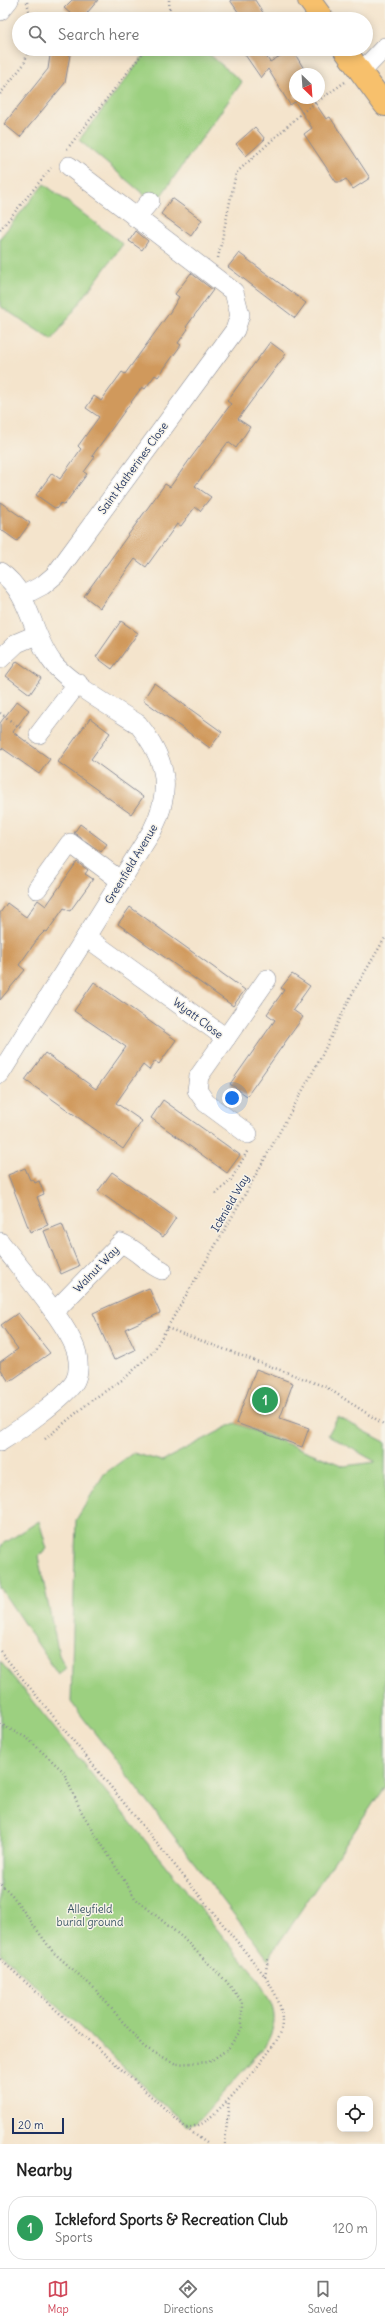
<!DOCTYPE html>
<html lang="en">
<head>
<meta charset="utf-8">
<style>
  body { margin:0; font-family:Delius,sans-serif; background:#f6f6f6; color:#222 }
  .controls { position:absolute; right:12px; bottom:12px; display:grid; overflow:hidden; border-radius:8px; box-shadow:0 2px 10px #0003 }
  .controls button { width:36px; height:36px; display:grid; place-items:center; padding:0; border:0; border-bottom:1px solid #e0e0e0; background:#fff; color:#222; font:20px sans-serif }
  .compass { position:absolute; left:289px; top:68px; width:36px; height:36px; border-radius:50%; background:#fff; box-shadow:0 2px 10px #0003; rotate:155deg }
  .scale { position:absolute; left:12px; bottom:10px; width:52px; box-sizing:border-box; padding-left:4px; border:2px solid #1b2f5e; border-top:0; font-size:11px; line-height:14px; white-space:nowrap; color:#1b2f5e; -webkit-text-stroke:3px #f7f3e8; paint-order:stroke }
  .you { position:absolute; left:232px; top:1098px; width:14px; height:14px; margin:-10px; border:3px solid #fff; border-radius:50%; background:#1a73e8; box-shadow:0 0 0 6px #1a73e833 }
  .badge { display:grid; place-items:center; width:26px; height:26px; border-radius:50%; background:#d1495b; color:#fff; font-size:13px; font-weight:700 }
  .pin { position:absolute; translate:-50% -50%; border:2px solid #fff; box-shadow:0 1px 4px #0006 }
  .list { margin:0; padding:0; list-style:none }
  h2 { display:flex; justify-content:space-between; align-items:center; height:52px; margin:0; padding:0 16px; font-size:17px }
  h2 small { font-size:13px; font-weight:400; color:#767676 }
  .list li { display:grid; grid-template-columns:26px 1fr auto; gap:12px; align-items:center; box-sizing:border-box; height:64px; margin:0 8px 8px; padding:0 8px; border:1px solid #e0e0e0; border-radius:16px }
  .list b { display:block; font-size:15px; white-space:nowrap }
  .list p { margin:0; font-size:13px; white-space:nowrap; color:#767676 }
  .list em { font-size:13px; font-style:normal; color:#767676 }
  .icon { flex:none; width:22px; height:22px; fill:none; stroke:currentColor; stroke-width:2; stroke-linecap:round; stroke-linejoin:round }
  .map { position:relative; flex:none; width:385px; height:2144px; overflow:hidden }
  .search { position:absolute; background:#fff; box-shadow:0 2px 10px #0003; left:12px; right:12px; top:12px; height:44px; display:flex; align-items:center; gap:10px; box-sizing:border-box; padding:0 14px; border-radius:22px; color:#767676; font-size:15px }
  .sheet { height:124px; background:#fff }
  nav { display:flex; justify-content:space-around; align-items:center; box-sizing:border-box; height:56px; border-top:1px solid #e0e0e0; background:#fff; font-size:11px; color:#767676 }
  nav a { display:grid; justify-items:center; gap:2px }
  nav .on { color:#d1495b }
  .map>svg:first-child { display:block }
  .green { fill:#9cd080; stroke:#5c806f }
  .building { fill:#d0995c }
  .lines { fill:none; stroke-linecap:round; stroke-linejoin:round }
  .minor-casing { stroke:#888a95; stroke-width:20 }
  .major-casing { stroke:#888a95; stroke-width:24 }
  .path { stroke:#888a95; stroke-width:2.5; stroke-dasharray:1 3; stroke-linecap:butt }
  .minor { stroke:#fff; stroke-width:19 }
  .major { stroke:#f7c06c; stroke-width:22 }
  .labels { text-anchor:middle; stroke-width:3; stroke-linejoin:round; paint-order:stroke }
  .street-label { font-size:11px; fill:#1b2f5e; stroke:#f7f3e8 }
  .park-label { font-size:11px; fill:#3b5766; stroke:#f7f3e8 }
</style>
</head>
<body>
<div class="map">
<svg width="385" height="2144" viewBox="0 0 385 2144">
  <rect width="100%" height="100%" fill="#f7f3e8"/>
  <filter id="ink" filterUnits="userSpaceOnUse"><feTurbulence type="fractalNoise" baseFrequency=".025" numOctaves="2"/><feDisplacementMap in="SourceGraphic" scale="8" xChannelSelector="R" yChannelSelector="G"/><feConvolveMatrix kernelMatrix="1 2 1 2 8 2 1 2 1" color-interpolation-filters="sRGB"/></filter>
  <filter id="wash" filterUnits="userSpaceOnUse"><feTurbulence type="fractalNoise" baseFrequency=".012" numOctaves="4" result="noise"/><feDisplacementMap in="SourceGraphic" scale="16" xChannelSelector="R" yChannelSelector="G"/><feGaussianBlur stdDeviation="0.9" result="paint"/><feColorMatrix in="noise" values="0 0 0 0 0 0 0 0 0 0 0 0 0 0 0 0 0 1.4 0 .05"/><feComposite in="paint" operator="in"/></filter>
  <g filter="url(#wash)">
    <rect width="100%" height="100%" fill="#f4e4cc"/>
    <g class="green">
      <polygon points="149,49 203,49 242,82 155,204 79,140"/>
      <polygon points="44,184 123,244 52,340 0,306 0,238"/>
      <polygon points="338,1417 385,1442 385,1786 268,1959 71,1702 76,1520 104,1474 133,1453 162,1461 235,1423 344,1466 376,1462 328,1435"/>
      <polygon points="39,1521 47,1549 38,1556 59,1655 66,1668 58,1674 0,1588 0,1546"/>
      <path d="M 0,1661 L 259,1981 C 274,2008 281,2017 265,2046 L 196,2123 L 187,2126 L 0,1953 Z"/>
    </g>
    <g id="blocks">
      <g class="building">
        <polygon points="72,0 98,0 82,19 77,19 64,8"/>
        <polygon points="230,0 255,0 267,19 243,19"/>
        <polygon points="51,49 71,49 65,83 20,137 4,124 48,69"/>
        <polygon points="241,49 261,49 270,62 292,49 307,74 295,74 295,98 312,98 326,119 330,117 370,178 353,189 346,179 341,182 336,182 304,134 312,128 295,102 290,105 268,69 261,78"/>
        <polygon points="255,127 265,139 246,156 236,144"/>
        <polygon points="172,198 202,220 191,236 161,214"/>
        <polygon points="136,231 148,241 142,250 129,241"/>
        <polygon points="239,253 306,303 295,318 228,267"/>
        <polygon points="191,273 213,290 186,327 188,329 178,343 181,345 158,377 155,375 145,389 142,387 92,456 95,457 84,472 87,474 64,505 61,503 56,509 36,495 52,473 60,479 81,449 78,446 99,417 86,408 94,396 101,401 122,372 125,374 170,312 179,297 175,294"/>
        <polygon points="270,342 286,354 238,419 250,427 236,448 228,442 195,486 211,497 200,511 195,507 181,526 177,524 146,567 135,559 100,608 84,596 165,484 170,487 190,459 231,404 227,401"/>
        <polygon points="0,502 30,523 17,541 0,529"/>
        <polygon points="121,621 138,633 112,669 96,657"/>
        <polygon points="17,661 41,678 30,694 6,676"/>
        <polygon points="154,683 222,732 210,748 143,700"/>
        <polygon points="17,701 29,710 13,732 50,759 39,774 2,748 0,750 0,723"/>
        <polygon points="90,718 110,733 91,759 143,797 131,814 58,762"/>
        <polygon points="80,824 107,844 101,852 74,833"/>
        <polygon points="77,862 88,870 85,874 93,879 70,911 64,908 47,932 45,931 39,937 19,965 25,970 0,1000 0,913 7,903 26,917 38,900 46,906"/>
        <polygon points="130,907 245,990 233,1006 118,924"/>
        <polygon points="292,974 310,986 293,1010 303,1017 247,1096 230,1084 275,1020 267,1014 284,990 281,988"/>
        <polygon points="94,982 176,1040 159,1064 155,1061 149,1070 143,1065 116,1103 142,1121 123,1149 25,1080 45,1053 96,1089 126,1047 74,1011"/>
        <polygon points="163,1100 240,1155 227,1173 151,1118"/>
        <polygon points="25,1168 30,1180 33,1179 35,1183 39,1181 44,1194 37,1197 48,1225 30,1232 8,1175"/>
        <polygon points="112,1172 176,1218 163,1237 98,1191"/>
        <polygon points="62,1224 79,1266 61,1274 44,1231"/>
        <polygon points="149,1288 160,1313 125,1329 135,1350 114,1360 93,1313"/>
        <polygon points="18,1313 50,1353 9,1382 0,1368 0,1362 18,1349 1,1325"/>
        <polygon points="256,1369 293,1383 280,1418 309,1428 302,1447 236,1423"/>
      </g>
    </g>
  </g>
  <g filter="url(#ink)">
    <use href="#blocks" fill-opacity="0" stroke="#888a95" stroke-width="1"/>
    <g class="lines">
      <g class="minor-casing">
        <g id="minor">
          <polyline points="0,11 9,0"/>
          <polyline points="361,72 385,47"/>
          <polyline points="136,218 150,201"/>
          <path d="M 0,572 C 31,593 31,635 53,663 C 68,682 116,710 138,724 C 167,760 173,790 152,831 L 0,1074"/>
          <polyline points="22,596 43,585 55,575 235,330 240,315 234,292 69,166"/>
          <polyline points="0,659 17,643 36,635"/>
          <polyline points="39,734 78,683"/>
          <polyline points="37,889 70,843 121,881"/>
          <polyline points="86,937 226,1038 199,1076 197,1090 206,1103 248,1134"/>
          <polyline points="226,1038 267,979"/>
          <path d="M 0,1242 C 19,1267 71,1327 77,1354 C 79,1364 79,1373 75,1381 C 67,1396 16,1432 0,1442"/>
          <path d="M 54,1312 L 121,1243 C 138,1250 147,1264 162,1270"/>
        </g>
      </g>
      <g class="major-casing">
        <g id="major">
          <polyline points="309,0 323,19"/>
          <polyline points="344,49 385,105"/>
        </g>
      </g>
      <g class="path">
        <polyline points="169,0 170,19"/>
        <polyline points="27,2 31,19"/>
        <polyline points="0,94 24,64 29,49"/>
        <polyline points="67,149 146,49"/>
        <polyline points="0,230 51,168"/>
        <polyline points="218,258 236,173 304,111 345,82"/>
        <polyline points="0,713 22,729"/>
        <polyline points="216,1194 231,1180 248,1150"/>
        <polyline points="167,1328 326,1387 385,1425"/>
        <polyline points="45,1439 92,1400 125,1378 153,1352 239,1205 319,1061 352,994 385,938"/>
        <path d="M 0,1651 L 265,1976 C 276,1995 285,2008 281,2031 C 277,2048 217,2116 201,2124 C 197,2126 191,2127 186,2128"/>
        <polyline points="0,1724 27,1738 63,1771 81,1811 135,1898 183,1938 226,1981 242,2002 242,2028 228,2049 209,2062 176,2064 144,2047 95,1989 53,1952 12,1895 0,1883"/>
        <polyline points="0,1959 186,2128 208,2144"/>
        <polyline points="265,1976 268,1959"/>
        <polyline points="225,2144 229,2100"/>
      </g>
      <use href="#minor" class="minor"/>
      <use href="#major" class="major"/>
    </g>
  </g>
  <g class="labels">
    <g class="street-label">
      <text transform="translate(133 468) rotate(-54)" y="4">Saint Katherines Close</text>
      <text transform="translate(131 864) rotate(-59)" y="4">Greenfield Avenue</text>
      <text transform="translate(198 1018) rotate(37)" y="4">Wyatt Close</text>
      <text transform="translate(230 1203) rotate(-60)" y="4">Icknield Way</text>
      <text transform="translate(96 1269) rotate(-46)" y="4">Walnut Way</text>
    </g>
    <g class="park-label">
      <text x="90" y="1913">Alleyfield<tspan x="90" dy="13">burial ground</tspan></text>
    </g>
  </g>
</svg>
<div class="controls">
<button><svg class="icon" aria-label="locate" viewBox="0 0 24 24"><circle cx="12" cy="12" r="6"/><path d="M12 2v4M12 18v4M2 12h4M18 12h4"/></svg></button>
</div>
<svg class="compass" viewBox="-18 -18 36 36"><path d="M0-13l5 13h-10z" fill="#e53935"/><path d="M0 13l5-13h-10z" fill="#767676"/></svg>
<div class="scale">20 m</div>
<div class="you"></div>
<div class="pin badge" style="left:265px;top:1400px;background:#2e9e5b">1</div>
<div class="search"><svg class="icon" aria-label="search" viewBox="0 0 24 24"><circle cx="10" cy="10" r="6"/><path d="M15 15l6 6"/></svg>Search here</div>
</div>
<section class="sheet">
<h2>Nearby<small></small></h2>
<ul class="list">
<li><span class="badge" style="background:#2e9e5b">1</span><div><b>Ickleford Sports &amp; Recreation Club</b><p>Sports</p></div><em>120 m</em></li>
</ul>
</section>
<nav>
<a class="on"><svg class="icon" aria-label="map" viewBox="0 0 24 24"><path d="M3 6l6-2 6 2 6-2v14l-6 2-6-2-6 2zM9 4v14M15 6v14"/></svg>Map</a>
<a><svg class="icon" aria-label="directions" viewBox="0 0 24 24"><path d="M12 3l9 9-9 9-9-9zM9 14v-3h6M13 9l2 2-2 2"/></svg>Directions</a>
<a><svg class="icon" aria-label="saved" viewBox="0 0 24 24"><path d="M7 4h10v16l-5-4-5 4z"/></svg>Saved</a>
</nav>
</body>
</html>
